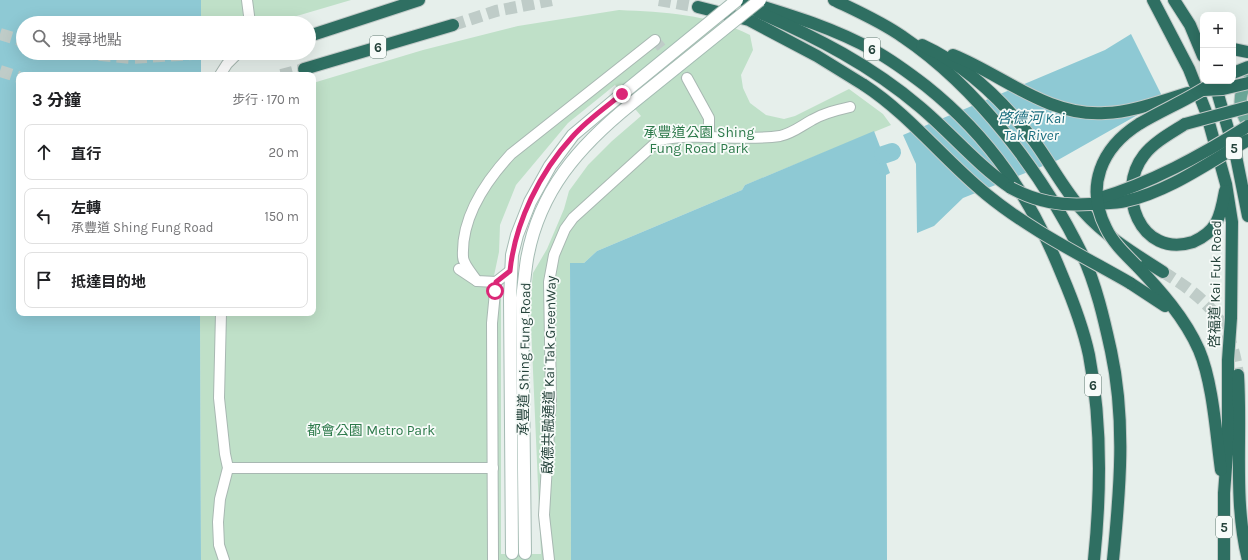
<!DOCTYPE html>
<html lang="zh-TW">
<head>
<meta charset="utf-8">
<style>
  body { margin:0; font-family:Karla,"Noto Sans TC",sans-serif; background:#f2f2f2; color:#202124 }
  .controls { position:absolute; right:12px; top:12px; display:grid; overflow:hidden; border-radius:8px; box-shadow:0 4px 16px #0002 }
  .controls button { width:36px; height:36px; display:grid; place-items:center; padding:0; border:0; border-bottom:1px solid #e0e0e0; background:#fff; color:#202124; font:20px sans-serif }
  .stop { position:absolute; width:12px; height:12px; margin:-9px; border:3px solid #db2777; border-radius:50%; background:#fff }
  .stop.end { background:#db2777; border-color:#fff; box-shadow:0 1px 4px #0008 }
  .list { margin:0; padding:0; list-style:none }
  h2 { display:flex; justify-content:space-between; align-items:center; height:52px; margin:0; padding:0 16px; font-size:17px }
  h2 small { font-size:13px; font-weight:400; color:#757577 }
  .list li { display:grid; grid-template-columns:26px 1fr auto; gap:12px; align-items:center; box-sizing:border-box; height:56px; margin:0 8px 8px; padding:0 8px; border:1px solid #e0e0e0; border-radius:8px }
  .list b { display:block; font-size:15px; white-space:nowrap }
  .list p { margin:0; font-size:13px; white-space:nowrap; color:#757577 }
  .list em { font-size:13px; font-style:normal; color:#757577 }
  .icon { flex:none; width:22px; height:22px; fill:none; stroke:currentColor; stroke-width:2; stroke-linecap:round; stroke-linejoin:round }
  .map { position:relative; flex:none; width:1248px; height:560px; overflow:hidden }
  .search { position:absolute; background:#fff; box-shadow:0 4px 16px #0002; left:16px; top:16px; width:300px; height:44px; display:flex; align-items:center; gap:10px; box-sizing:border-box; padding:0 14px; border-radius:22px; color:#757577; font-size:15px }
  .panel { position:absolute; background:#fff; box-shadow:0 4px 16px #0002; left:16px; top:72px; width:300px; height:244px; border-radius:8px }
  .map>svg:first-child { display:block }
  .green { fill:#bfe0c8; fill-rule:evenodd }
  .water { fill:#8ec9d4 }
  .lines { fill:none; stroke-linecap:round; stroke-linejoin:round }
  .river { stroke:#8ec9d4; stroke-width:18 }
  .street-tunnel { stroke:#bfccc8; stroke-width:10; stroke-dasharray:10 5; stroke-linecap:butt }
  .highway-tunnel { stroke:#bfccc8; stroke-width:12; stroke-dasharray:12 6; stroke-linecap:butt }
  .street-casing { stroke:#a8b8b2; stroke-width:12 }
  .secondary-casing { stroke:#a4bbb3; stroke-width:14 }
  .primary-casing { stroke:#c2cac8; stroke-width:14 }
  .highway-casing { stroke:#c2cac8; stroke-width:14 }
  .street { stroke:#fff; stroke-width:10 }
  .secondary { stroke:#fff; stroke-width:12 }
  .primary { stroke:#6aa596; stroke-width:12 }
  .highway { stroke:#2f6f62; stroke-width:12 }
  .secondary-bridge-casing { stroke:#a4bbb3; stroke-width:14; stroke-linecap:butt }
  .highway-bridge-casing { stroke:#c2cac8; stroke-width:14; stroke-linecap:butt }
  .secondary-bridge { stroke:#fff; stroke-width:12 }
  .highway-bridge { stroke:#2f6f62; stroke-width:12 }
  .route { stroke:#db2777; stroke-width:5 }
  .labels { text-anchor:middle; stroke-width:3.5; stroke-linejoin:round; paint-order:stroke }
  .shield { fill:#f7fbf9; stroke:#637a73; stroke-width:1 }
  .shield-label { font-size:13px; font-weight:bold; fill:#24423a }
  .park-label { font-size:14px; fill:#2d7a4b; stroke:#f7fbf9 }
  .street-label { font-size:14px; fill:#24423a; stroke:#f7fbf9 }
  .water-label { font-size:15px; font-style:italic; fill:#1c6f80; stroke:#f7fbf9 }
</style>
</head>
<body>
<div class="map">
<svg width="1248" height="560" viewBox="0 0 1248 560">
  <rect width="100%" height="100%" fill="#e6efeb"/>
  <g class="green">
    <polygon points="201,0 351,0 290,18 267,23 201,23"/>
    <path d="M 619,10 C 664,12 709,14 750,35 L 753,50 L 741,75 L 743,88 L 750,103 L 766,115 L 784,119 L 795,116 L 849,89 L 883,114 L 891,125 L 745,185 L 742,190 L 597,251 L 584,263 L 570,263 L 571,560 L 201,560 L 200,313 L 313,313 L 313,83 L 423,50 L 518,26 ZM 615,85 L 641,116 L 612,141 L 588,165 L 569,191 L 564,209 L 547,249 L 533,273 L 530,302 L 541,554 L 501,554 L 501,299 L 495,291 L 491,290 L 499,252 L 500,225 L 516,185 L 568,123 Z"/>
  </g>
  <g class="water">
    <polygon points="0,0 201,0 201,23 23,23 23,53 201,53 201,75 19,75 19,313 200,313 201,560 0,560"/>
    <polygon points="1131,34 1164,100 1058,160 963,198 934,226 917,233 916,164 903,135 1105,50"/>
    <polygon points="874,131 890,173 886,175 887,560 571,560 570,263 584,263 597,251 742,190 745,185"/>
  </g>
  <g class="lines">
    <polyline class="river" points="883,155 892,152"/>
    <polyline class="street-tunnel" points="655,40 687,78"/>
    <g class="highway-tunnel">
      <polyline points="659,0 698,7"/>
      <polyline points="453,25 496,11 552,0"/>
      <polyline points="0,34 23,41"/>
      <polyline points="81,53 130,58 209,53"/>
      <polyline points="0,71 19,77"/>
      <polyline points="281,75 304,69"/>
      <path d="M 1163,272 C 1206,298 1232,322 1238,375"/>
    </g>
    <g class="street-casing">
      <g id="street">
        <polyline points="247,0 250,23"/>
        <polyline points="220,75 227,64 238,53"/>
        <polyline points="687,78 709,118 709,136"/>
        <polyline points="459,269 477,281 496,282 510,271"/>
        <path d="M 477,281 C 473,275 463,264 463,257 C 461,218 486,181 511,154 L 655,40"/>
        <polyline points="221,313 219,398 225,454 228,468 220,499 218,522 219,545 224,560"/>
        <polyline points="228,468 493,468"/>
        <polyline points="493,560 492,323 496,282"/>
        <path d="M 549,560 L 544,515 L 551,398 L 549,282 L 554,255 L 565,229 L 573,218 L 659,140 C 699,132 740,142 780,136 C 793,133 801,126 812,120 C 824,113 837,110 850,107"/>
      </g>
    </g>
    <g class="secondary-casing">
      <g id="secondary">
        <polyline points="512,553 510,298 512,255 517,235 530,202 550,166 573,135 622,94"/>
        <path d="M 525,553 L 522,298 C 524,285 525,272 527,259 C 539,191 579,146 631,104"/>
      </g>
    </g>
    <g class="primary-casing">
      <path id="primary" d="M 1248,81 C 1238,94 1238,109 1248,123"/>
    </g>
    <g class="highway-casing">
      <g id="highway">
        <path d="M 741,0 C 787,14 832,27 875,51 C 893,61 909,73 926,86 C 991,138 1031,198 1062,275 C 1073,301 1083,327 1089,355 C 1102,422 1101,492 1094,560"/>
        <path d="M 834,0 C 857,11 882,22 903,37 C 977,87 1043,174 1082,254 C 1096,284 1104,319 1111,351 C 1126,420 1120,490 1113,560"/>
        <polyline points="1153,0 1189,69 1206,112 1226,184 1232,222 1231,318 1228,360 1228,441 1224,493 1224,560"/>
        <polyline points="1174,0 1190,25 1203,56"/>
        <polyline points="698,7 749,20 817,56 864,85"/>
        <path d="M 758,12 C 816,37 872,66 920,107 C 951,133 977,165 1011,188"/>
        <polyline points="309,36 419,0"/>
        <path d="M 922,45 C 968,66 1004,102 1034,141 C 1051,164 1064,190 1083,211 C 1105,236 1135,254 1163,272"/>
        <polyline points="1233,49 1248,52"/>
        <path d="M 953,55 C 1003,75 1048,117 1105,113 C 1133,112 1161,101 1188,93"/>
        <polyline points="304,69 453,25"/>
        <polyline points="1233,73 1248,67"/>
        <polyline points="1214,81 1236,156 1248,216"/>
        <path d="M 1185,124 C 1171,133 1154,142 1144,155 C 1115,192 1140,259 1193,242 C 1202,238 1211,232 1216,223 C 1221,214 1223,202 1225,191"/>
        <path d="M 1137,266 C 1160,290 1185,318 1199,350 C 1213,383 1216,434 1221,470"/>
        <polyline points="1130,283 1165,306"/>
        <path d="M 1238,375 C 1242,437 1233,500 1248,560"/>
      </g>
    </g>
    <use href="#street" class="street"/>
    <use href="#secondary" class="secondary"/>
    <use href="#primary" class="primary"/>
    <use href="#highway" class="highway"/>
    <g class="secondary-bridge-casing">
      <g id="secondary-bridge">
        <polyline points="622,94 737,0"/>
        <polyline points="631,104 760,0"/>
      </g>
    </g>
    <g class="highway-bridge-casing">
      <g id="highway-bridge">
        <path d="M 864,85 C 910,115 944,160 986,194 C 1030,230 1081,255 1130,283"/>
        <polyline points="1203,90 1223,89 1248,83"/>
        <polyline points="1185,124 1248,107"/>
        <path d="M 1011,188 C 1037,202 1061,206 1090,204 C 1102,203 1115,204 1126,201 C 1170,191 1209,162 1248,140"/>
        <path d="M 1097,199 C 1151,183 1200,156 1248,126"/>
        <path d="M 1137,266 C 1126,255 1113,243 1106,228 C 1085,187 1101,148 1139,124 C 1164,109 1192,98 1216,81"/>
      </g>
    </g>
    <use href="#secondary-bridge" class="secondary-bridge"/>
    <use href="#highway-bridge" class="highway-bridge"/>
  </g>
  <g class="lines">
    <path class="route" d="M 495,291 L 496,282 L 510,271 C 515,222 540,172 573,136 C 587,120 606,107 622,94"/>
  </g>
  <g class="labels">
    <g class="shield">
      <rect x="370" y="36" width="16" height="22" rx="3"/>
      <rect x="864" y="38" width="16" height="22" rx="3"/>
      <rect x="1226" y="137" width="16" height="22" rx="3"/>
      <rect x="1085" y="374" width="16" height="22" rx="3"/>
      <rect x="1216" y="516" width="16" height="22" rx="3"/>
    </g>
    <g class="shield-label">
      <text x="378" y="52">6</text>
      <text x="872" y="54">6</text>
      <text x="1234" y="153">5</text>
      <text x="1093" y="390">6</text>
      <text x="1224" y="532">5</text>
    </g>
    <g class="park-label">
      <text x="699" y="137">承豐道公園 Shing<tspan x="699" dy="16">Fung Road Park</tspan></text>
      <text x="371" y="435">都會公園 Metro Park</text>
    </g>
    <g class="street-label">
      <text transform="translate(1215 284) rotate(-89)" y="5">啓福道 Kai Fuk Road</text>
      <text transform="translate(524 359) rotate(-89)" y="5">承豐道 Shing Fung Road</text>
      <text transform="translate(549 375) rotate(-89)" y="5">啟德共融通道 Kai Tak GreenWay</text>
    </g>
    <g class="water-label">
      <text x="1031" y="123">啓德河 Kai<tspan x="1031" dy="17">Tak River</tspan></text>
    </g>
  </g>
</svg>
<div class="controls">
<button>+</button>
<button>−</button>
</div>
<div class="stop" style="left:495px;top:291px"></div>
<div class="stop end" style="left:622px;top:94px"></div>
<div class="search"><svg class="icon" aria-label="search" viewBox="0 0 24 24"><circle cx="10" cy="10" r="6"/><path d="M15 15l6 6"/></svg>搜尋地點</div>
<section class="panel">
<h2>3 分鐘<small>步行 · 170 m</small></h2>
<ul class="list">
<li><svg class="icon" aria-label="ahead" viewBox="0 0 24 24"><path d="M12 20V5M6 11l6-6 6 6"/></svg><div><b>直行</b></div><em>20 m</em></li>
<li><svg class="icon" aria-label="left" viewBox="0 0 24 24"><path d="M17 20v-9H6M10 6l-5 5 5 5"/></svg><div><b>左轉</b><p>承豐道 Shing Fung Road</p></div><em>150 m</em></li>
<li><svg class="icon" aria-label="arrive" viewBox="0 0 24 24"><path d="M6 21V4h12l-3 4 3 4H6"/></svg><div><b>抵達目的地</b></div></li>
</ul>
</section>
</div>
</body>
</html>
